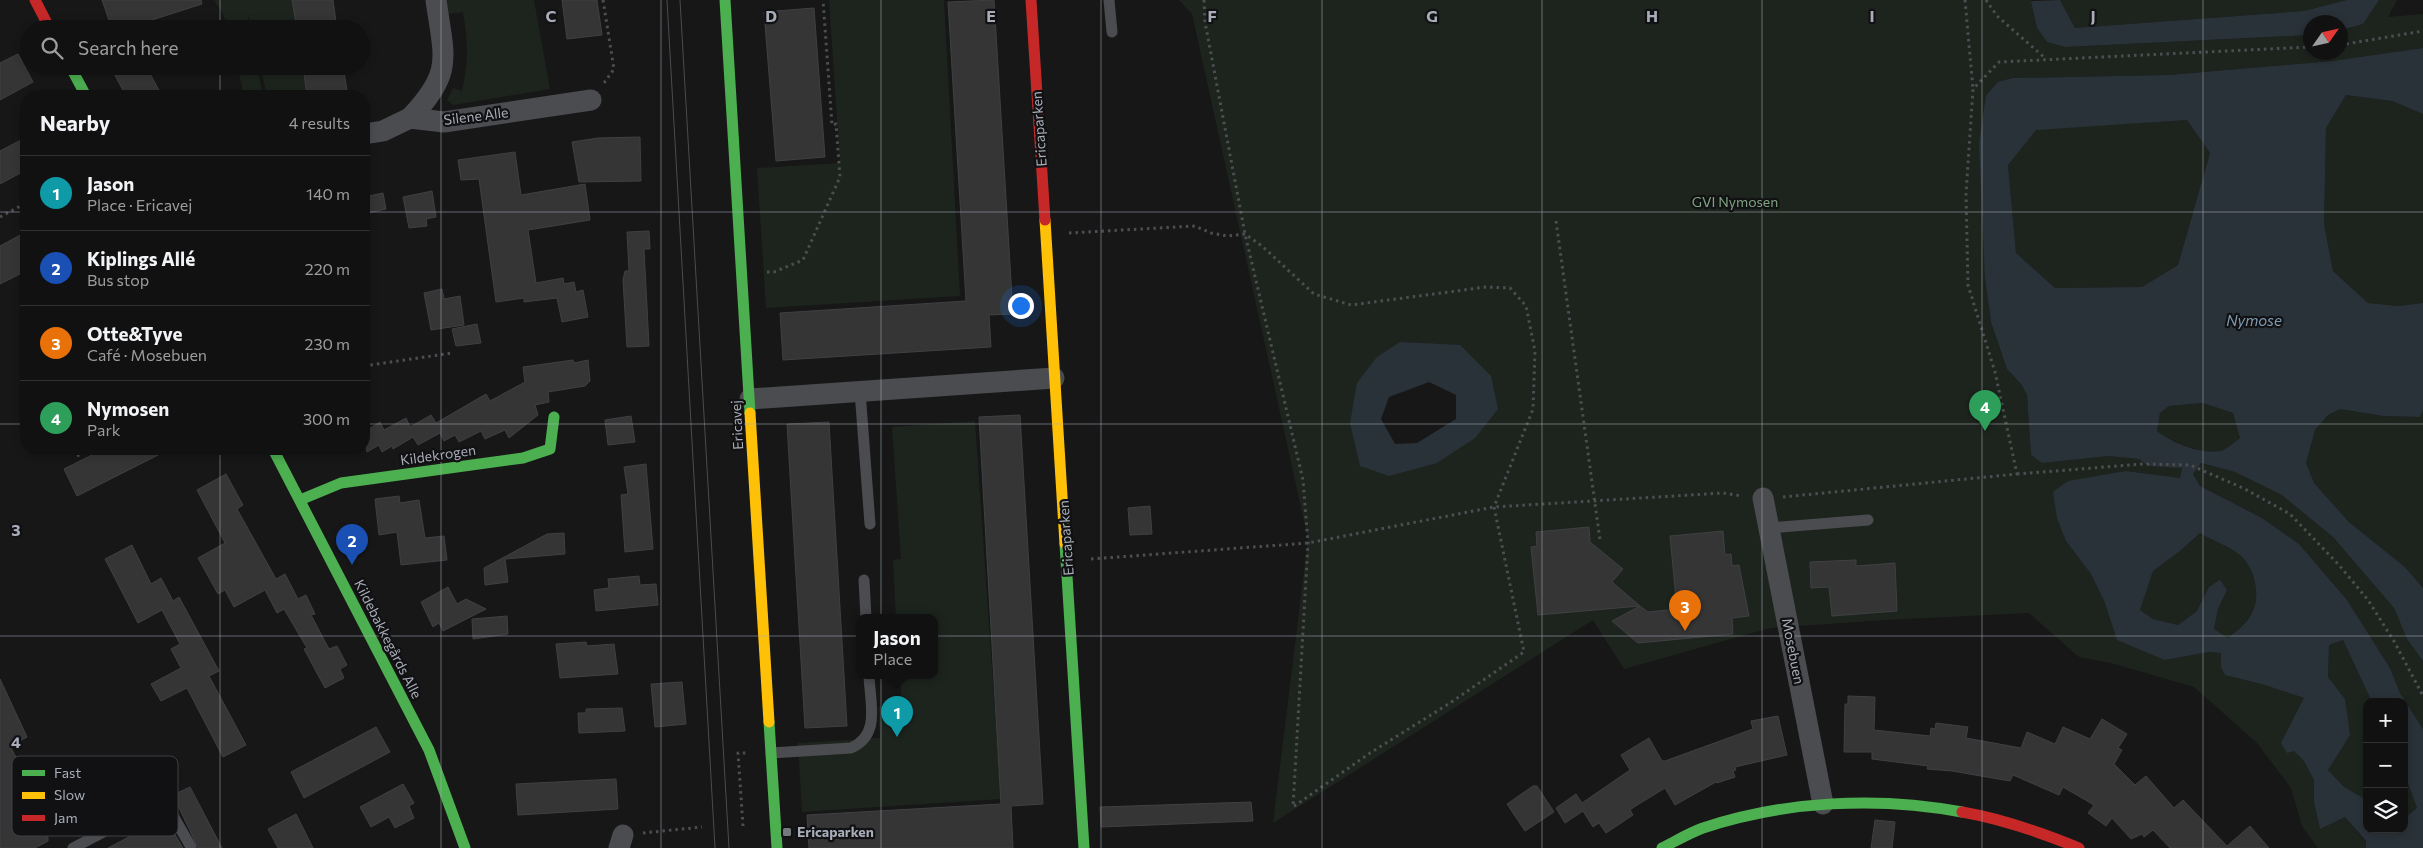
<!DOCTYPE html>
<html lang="en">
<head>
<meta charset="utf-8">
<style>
  body { margin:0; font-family:Commissioner,sans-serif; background:#1e1f1f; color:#f1f3f6 }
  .controls { position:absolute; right:15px; bottom:15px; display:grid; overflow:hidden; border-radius:10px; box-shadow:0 2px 8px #0003 }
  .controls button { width:45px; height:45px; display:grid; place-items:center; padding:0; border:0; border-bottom:1px solid #303131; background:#111; color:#f1f3f6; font:25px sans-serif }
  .compass { position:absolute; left:2303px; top:15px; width:45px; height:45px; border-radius:50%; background:#111; box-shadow:0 2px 8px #0003; rotate:56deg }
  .you { position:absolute; left:1020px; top:305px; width:18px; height:18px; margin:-12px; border:4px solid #fff; border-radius:50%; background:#1a73e8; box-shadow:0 0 0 8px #1a73e833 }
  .badge { display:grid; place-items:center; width:32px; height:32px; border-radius:50%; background:#1a73e8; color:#fff; font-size:16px; font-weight:700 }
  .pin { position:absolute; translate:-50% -41px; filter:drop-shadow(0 1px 2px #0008) }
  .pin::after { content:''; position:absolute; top:26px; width:18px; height:15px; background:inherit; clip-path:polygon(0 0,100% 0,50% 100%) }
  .popup { position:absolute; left:856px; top:614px; width:82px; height:65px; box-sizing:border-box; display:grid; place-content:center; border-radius:10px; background:#111; filter:drop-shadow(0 1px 4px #0005); font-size:16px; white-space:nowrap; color:#9c9d9f }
  .popup b { font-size:19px; color:#f1f3f6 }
  .popup::after { content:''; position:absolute; left:50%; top:100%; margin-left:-10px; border:10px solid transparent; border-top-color:#111 }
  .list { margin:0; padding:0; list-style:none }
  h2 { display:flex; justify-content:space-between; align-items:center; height:65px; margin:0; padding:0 20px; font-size:21px }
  h2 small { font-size:16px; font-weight:400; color:#9c9d9f }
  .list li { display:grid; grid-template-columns:32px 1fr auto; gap:15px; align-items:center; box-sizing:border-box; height:75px; padding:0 20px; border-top:1px solid #303131 }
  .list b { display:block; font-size:19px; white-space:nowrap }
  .list p { margin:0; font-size:16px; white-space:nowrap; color:#9c9d9f }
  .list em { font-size:16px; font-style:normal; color:#9c9d9f }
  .icon { flex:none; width:28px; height:28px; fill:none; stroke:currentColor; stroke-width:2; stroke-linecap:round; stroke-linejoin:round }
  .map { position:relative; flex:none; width:2423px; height:848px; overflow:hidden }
  .search { position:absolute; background:#111; box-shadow:0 2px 8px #0003; left:20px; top:20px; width:350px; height:55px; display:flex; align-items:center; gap:12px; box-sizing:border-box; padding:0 18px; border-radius:28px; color:#9c9d9f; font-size:19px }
  .panel { position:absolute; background:#111; box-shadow:0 2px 8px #0003; left:20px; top:90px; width:350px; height:365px; border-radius:20px }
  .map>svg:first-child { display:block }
  .green { fill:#1d241e; fill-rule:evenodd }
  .water { fill:#2a3239; fill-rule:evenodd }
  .building { fill:#353536; stroke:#3f4043 }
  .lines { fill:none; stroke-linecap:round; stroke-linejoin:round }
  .path { stroke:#4d4e52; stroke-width:3; stroke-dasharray:2.5 4; stroke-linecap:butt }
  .lane { stroke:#4b4c50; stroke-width:11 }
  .street { stroke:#4b4c50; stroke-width:21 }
  .fast { stroke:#4caf50; stroke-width:11 }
  .slow { stroke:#ffc107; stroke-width:11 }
  .jam { stroke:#c62828; stroke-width:11 }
  .tram { stroke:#4b4c4f; stroke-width:1 }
  .grid { fill:none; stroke:#a8adb8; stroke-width:1; stroke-opacity:0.55 }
  .poi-dot { fill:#757880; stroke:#111113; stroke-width:2 }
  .labels { text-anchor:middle; stroke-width:4.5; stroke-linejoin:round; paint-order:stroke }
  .street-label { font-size:14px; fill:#a8adb8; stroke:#111113 }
  .park-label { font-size:14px; fill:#7fa381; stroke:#111113 }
  .poi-label { font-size:14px; font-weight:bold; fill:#a8adb8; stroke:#111113; text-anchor:start }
  .water-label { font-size:15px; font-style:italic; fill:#7f9bb3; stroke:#111113 }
  .key { fill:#111113; stroke:#3e4045; stroke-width:1 }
  .key-label { font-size:14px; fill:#a8adb8 }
  .grid-label { font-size:16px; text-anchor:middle; font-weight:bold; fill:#a8adb8; stroke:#111113; stroke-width:4.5; stroke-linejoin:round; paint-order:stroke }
</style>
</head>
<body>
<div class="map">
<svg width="2423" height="848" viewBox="0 0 2423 848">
  <rect width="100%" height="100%" fill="#171717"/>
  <g class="green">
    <polygon points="214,0 292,0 297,29 252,29 248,13 249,29 212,29 227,24 222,12"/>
    <path d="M 445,0 L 534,0 L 550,89 L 453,105 L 447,100 L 453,88 L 462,91 C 469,59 468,44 463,12 L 447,14 Z"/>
    <polygon points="829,0 944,0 960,296 766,308 757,168 840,163"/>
    <path d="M 1179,0 L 2031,0 L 2037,28 L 2047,42 L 2065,47 L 2310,35 L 2310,52 L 2340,52 L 2341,30 L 2363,24 L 2379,0 L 2397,0 L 2388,17 L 2423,14 L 2423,48 L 2332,61 L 2169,75 L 2013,78 L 1985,278 L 1991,322 L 2007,369 L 2021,384 L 2027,395 L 2031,455 L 2042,463 L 2109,456 L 2139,459 L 2148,466 L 2182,467 L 2180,478 L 2126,471 L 2066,541 L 2091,574 L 2105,603 L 2165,660 L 2209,652 L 2222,653 L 2221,666 L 2225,675 L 2265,685 L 2304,698 L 2294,751 L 2304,761 L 2314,780 L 2314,802 L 2320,828 L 2345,817 L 2366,842 L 2366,848 L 2318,848 L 2302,826 L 2291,788 L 2257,743 L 2194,687 L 2111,663 L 2079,657 L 2029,613 L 1885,620 L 1770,628 L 1624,669 L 1593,620 L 1273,823 L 1308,539 L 1192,14 ZM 1400,342 L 1427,344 L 1498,409 L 1437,463 L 1360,465 Z"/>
    <polygon points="2060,0 2347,0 2304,11 2075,28"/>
    <polygon points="237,66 257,66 263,96 242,96 242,86"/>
    <polygon points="260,66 303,66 307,96 267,96"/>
    <polygon points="2346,95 2392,101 2423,114 2423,303 2398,306 2368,303 2333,271 2324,224 2326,128"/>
    <polygon points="2187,120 2210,153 2178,265 2142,287 2055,288 2016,253 2008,165 2036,129"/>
    <path d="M 2203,403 L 2233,413 L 2240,438 C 2235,442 2226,450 2220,451 C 2201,454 2172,442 2157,431 L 2160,413 L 2169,406 Z"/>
    <polygon points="2340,409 2383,416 2419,417 2423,410 2423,588 2405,567 2349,522 2314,483 2306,463 2315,430 2328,415"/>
    <polygon points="975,421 1001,799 802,812 798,743 880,738 878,707 902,706 900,676 934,676 934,618 896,618 893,560 901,559 892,427"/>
    <polygon points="2200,463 2235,472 2283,495 2333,537 2394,608 2407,639 2423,661 2423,729 2400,693 2390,668 2347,600 2299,544 2262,518 2200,486 2193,474"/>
    <path d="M 2200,533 C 2211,540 2231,547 2241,556 C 2255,567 2261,597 2252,613 C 2247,623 2237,631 2228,638 L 2214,629 L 2218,609 L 2227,590 L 2209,587 L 2197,611 L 2178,625 L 2153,619 L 2140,610 L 2153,571 L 2180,551 Z"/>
    <polygon points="2343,640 2372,702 2367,702 2367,800 2344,787 2328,770 2332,761 2345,699 2328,677 2329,644"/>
    <polygon points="2404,773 2417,808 2405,819 2404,819"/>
  </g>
  <g class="water">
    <polygon points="2060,0 2075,28 2304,11 2347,0 2379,0 2363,24 2341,30 2340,22 2310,22 2310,35 2065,47 2047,42 2037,28 2031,1"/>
    <path d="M 2423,48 L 2423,114 L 2392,101 L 2346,95 L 2326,128 L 2324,224 L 2333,271 L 2368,303 L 2398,306 L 2423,303 L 2423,410 L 2420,417 L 2383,416 L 2340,409 L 2328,415 L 2315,430 L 2306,463 L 2314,483 L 2349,522 L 2405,567 L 2423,588 L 2423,661 L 2407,639 L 2394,608 L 2333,537 L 2282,495 L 2235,472 L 2201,463 L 2193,474 L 2200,486 L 2262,518 L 2299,544 L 2347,600 L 2390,668 L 2400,693 L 2423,729 L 2423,848 L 2366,848 L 2366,841 L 2345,817 L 2320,829 L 2314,802 L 2314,780 L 2304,761 L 2294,751 L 2287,753 L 2281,743 L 2304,698 L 2265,685 L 2225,675 L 2221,667 L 2221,653 L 2209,652 L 2165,660 L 2117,640 L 2105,603 L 2091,574 L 2066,541 L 2057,518 L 2053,492 L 2068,481 L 2126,471 L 2180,478 L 2182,468 L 2148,466 L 2139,459 L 2109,456 L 2042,463 L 2031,455 L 2027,395 L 2021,384 L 2007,369 L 1991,322 L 1985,278 L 1979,143 L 1986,96 L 1998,82 L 2013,78 L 2169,75 L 2332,61 ZM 2187,120 L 2210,153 L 2178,265 L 2142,287 L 2055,288 L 2016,253 L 2008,165 L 2036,130 ZM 2203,403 L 2233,413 L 2240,438 C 2235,442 2226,450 2220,451 C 2199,454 2173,443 2157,431 L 2160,413 L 2169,406 ZM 2200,533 C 2211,540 2231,547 2241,556 C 2255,568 2261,597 2252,613 C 2247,623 2237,631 2228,638 L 2214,629 L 2218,609 L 2227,590 L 2220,580 L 2209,587 L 2197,611 L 2178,625 L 2153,619 L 2140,610 L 2153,571 L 2180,551 ZM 2343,640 L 2372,702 L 2404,702 L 2404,773 L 2417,808 L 2404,819 L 2404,829 L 2367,829 L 2367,800 L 2344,787 L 2328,770 L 2350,735 L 2345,699 L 2328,677 L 2329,645 Z"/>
    <path d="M 1400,342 L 1460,345 L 1491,376 L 1498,409 L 1475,438 L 1437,463 L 1389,476 L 1360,466 L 1350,423 L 1357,383 L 1377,357 ZM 1429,382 L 1456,395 L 1456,419 L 1417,443 L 1395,444 L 1381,419 L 1389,397 Z"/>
  </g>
  <g class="building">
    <polygon points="102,0 201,0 202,4 124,29 112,29"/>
    <polygon points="292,0 333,0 337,29 297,29"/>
    <polygon points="562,0 597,0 602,35 567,39"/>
    <polygon points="994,0 1013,314 989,315 991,347 783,360 780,313 966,301 948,2"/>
    <polygon points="814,8 825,157 776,161 764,12"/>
    <polygon points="18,54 33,82 0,100 0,63"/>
    <polygon points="110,66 146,66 162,96 126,96"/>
    <polygon points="303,66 343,66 347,90 307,96"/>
    <polygon points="640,137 641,181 579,182 572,142 598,138"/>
    <polygon points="21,140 26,149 26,170 0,184 0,151"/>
    <polygon points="515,152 521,195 585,184 590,220 528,230 536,283 563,278 564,284 574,282 576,292 583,290 588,317 562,322 557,298 524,302 524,298 496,302 479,179 461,180 458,160"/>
    <polygon points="432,191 436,217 426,219 427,226 409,228 403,197"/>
    <polygon points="383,193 386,209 364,214 364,197"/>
    <polygon points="649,231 650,249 644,249 649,346 627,347 623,280 625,271 629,271 627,232"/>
    <polygon points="26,232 26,271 0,284 0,246"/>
    <polygon points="442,289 444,299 460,296 464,325 431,330 424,293"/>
    <polygon points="477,324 481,343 456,346 452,329"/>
    <polygon points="573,360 574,363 588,360 590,381 585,386 548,392 549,402 535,405 538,415 509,438 505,430 485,439 481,431 459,442 455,435 444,441 440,433 418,445 413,437 393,449 392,446 382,452 379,445 367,452 364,432 380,422 384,430 406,418 410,427 431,415 436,423 486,394 490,401 525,382 523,367"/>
    <polygon points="1020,415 1043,804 1011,806 1013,848 809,848 807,815 1001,804 979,417"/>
    <polygon points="631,416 635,442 608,445 605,420"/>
    <polygon points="829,422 847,726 805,728 787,424"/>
    <polygon points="104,449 170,449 77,496 64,469"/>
    <polygon points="646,464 653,549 625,552 621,495 628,494 624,467"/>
    <polygon points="226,474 243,505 237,509 276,579 285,574 298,599 306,595 315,614 311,615 329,649 337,646 347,665 340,669 344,678 325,688 304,649 307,648 284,609 277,613 265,590 234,607 225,590 218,594 198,558 225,543 197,490"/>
    <polygon points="399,496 400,503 419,500 425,538 444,536 447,560 401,565 397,532 379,535 375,499"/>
    <polygon points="1150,506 1152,534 1130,535 1128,508"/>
    <polygon points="1589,527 1590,542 1623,569 1612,582 1640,606 1538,615 1531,547 1537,546 1536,532"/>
    <polygon points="1723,531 1725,555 1731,554 1732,566 1739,565 1749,616 1732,618 1733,634 1638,643 1612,621 1640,606 1648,612 1677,609 1670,536"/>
    <polygon points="564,533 565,554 505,559 508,582 485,585 484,568 547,534"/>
    <polygon points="132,545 151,584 161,578 173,601 179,597 219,671 209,676 246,745 223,757 187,688 161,701 151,684 181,668 171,649 180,644 162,610 138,623 105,559"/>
    <polygon points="1856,560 1856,566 1895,563 1897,611 1832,616 1829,587 1811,588 1810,562"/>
    <polygon points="639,576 640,585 656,584 658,605 596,611 594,590 609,588 608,579"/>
    <polygon points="448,587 457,604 466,599 486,609 443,631 439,623 433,627 421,602"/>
    <polygon points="507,616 508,634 473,639 472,619"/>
    <polygon points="586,642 587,646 614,644 618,674 560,678 556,644"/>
    <polygon points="0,679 27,737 10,746 33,789 24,794 48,838 48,841 35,848 0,848"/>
    <polygon points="682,682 686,724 655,727 651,684"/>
    <polygon points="1848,696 1875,697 1874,730 1930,736 1931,728 1935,729 1936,723 1968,727 1966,738 2021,748 2027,732 2055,744 2063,727 2090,739 2102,719 2127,734 2118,748 2122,750 2114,764 2135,785 2146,776 2174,808 2183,800 2227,846 2250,826 2269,848 2170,848 2153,830 2144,837 2142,834 2131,839 2112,818 2106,826 2088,813 2094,805 2063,787 2059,795 2013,775 2010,781 1952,771 1927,769 1928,766 1872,759 1872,752 1844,752 1845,704 1848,704"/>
    <polygon points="622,708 625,731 579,733 578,713 586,713 586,709"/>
    <polygon points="1778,716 1787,755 1735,767 1736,770 1733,771 1735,777 1717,783 1716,782 1675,805 1665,788 1634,807 1630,810 1633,815 1606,833 1599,823 1593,827 1583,811 1565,823 1556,808 1576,794 1582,803 1630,770 1621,755 1649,738 1662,761 1665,761 1753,729 1751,721"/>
    <polygon points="376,727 390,752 304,798 291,772"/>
    <polygon points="616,779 618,809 518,815 516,784"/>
    <polygon points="403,784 414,803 409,806 414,818 395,828 389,817 371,827 360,807"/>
    <polygon points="1533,786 1537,786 1554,812 1525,831 1507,804"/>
    <polygon points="190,787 222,848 198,848 173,795"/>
    <polygon points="1251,802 1253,821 1101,827 1100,807"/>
    <polygon points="296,814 313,848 278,848 268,829"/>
    <polygon points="165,818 183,848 108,848"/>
    <polygon points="1875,820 1895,822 1892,848 1871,848"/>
  </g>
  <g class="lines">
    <g class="path">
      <polyline points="603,0 614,69 604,83"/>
      <polyline points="1204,0 1205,22 1245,234 1303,480 1308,543 1293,807"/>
      <polyline points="1965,0 1973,89"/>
      <polyline points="1986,0 1997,16 2045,58"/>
      <polyline points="2340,45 2423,31"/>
      <polyline points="0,217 26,203"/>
      <polyline points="1556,221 1600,540"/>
      <polyline points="1069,233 1195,226 1211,233 1227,236 1245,234 1262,246 1314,294 1351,305 1486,287 1510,288 1526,306 1535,351 1533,409 1494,507 1524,652 1450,703 1370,753 1293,807"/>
      <polyline points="767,272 774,272 803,260 840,177 836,124 832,125 823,0"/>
      <polyline points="364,366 452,353"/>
      <polyline points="77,456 92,449"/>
      <polyline points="2017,474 2143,464 2190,465 2243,488 2290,514 2339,565 2368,600 2395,643 2423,696"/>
      <polyline points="1783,497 2017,474 1995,372 1968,285 1966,194 1973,89 1999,62 2310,47"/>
      <polyline points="1091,559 1308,543 1494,507 1723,493 1742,496"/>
      <polyline points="743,826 738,753 746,753"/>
      <polyline points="643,833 702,827"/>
    </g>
    <g class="lane">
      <polyline points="1109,0 1112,32"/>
      <polyline points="860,391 870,524"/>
      <polyline points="1769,528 1868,520"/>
      <polyline points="864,580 866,618"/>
      <path d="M 771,753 L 851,748 C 881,735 870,703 869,676"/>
      <polyline points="73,848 164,800 191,847"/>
    </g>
    <g class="street">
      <path d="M 410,118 C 454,72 444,58 436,0"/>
      <polyline points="364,134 383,131 410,118 444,122 591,100"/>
      <polyline points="750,399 1054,378"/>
      <polyline points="1763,498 1823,804"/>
      <polyline points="619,848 623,835"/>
    </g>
    <g class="fast">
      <polyline points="725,0 750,413"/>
      <polyline points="70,66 86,96"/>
      <polyline points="273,449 429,750 465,848"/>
      <polyline points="300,500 341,483 523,458 550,449 554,417"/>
      <polyline points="1065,544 1084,848"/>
      <polyline points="769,722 777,848"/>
      <path d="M 1662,848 C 1676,841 1689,833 1703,828 C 1785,801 1877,796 1962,812"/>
    </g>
    <g class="slow">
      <polyline points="1045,220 1065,544"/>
      <polyline points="750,413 769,722"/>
    </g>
    <g class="jam">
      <polyline points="35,0 50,29"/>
      <polyline points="1031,0 1045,220"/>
      <path d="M 1962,812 C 2003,819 2040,832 2079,848"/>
    </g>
    <g class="tram">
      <polyline points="667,0 715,848"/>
      <polyline points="680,0 729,848"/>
    </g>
  </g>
  <path class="grid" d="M 220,0 L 220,29M 441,0 L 441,848M 661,0 L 661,848M 881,0 L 881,848M 1101,0 L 1101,848M 1322,0 L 1322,848M 1542,0 L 1542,848M 1762,0 L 1762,848M 1982,0 L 1982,848M 2203,0 L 2203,848M 220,66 L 220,96M 0,212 L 26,212M 364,212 L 2423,212M 0,424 L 26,424M 364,424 L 2423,424M 220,449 L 220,848M 0,636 L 2423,636"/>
  <rect class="poi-dot" x="782" y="827" width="10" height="10" rx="2.5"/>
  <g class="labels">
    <g class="street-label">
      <text transform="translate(476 116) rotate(-7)" y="5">Silene Alle</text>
      <text transform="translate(1039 129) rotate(-94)" y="5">Ericaparken</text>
      <text transform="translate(737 425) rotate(-93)" y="5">Ericavej</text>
      <text transform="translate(438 455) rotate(-8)" y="5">Kildekrogen</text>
      <text transform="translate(1066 538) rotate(-94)" y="5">Ericaparken</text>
      <text transform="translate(388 639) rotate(63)" y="5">Kildebakkegårds Alle</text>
      <text transform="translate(1793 651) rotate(79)" y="5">Mosebuen</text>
    </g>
    <g class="park-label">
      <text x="1735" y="207">GVI Nymosen</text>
    </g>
    <g class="poi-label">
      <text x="797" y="837">Ericaparken</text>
    </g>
    <g class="water-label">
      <text x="2254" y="326">Nymose</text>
    </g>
  </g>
  <rect x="12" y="756" width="166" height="80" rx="8" class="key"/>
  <rect x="22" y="770" width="23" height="6" fill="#4caf50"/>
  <rect x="22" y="792" width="23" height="7" fill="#ffc107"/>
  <rect x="22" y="815" width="23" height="6" fill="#c62828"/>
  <g class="key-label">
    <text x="54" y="778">Fast</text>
    <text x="54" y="800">Slow</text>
    <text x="54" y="823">Jam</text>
  </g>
  <g class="grid-label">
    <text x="551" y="22">C</text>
    <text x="771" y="22">D</text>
    <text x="991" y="22">E</text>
    <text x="1212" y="22">F</text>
    <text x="1432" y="22">G</text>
    <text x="1652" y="22">H</text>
    <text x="1872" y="22">I</text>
    <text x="2093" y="22">J</text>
    <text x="16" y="536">3</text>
    <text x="16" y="748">4</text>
  </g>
</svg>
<div class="controls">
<button>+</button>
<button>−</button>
<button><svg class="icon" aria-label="layers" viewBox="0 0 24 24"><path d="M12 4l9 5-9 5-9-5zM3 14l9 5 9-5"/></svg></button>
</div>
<svg class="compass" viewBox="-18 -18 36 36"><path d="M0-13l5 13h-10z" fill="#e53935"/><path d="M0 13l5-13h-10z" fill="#9c9d9f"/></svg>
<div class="you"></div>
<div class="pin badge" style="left:897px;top:737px;background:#0f9aa8">1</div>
<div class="popup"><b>Jason</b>Place</div>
<div class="pin badge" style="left:352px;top:565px;background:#1a4fb4">2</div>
<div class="pin badge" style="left:1685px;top:631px;background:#e8710a">3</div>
<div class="pin badge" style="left:1985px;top:431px;background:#2e9e5b">4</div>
<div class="search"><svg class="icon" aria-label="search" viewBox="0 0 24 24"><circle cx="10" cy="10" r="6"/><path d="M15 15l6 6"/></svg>Search here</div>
<section class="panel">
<h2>Nearby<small>4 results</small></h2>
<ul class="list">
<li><span class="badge" style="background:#0f9aa8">1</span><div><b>Jason</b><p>Place · Ericavej</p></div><em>140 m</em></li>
<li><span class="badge" style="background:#1a4fb4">2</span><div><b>Kiplings Allé</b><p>Bus stop</p></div><em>220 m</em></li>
<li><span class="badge" style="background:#e8710a">3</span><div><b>Otte&amp;Tyve</b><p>Café · Mosebuen</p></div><em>230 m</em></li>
<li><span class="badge" style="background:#2e9e5b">4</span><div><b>Nymosen</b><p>Park</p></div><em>300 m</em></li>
</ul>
</section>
</div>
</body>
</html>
